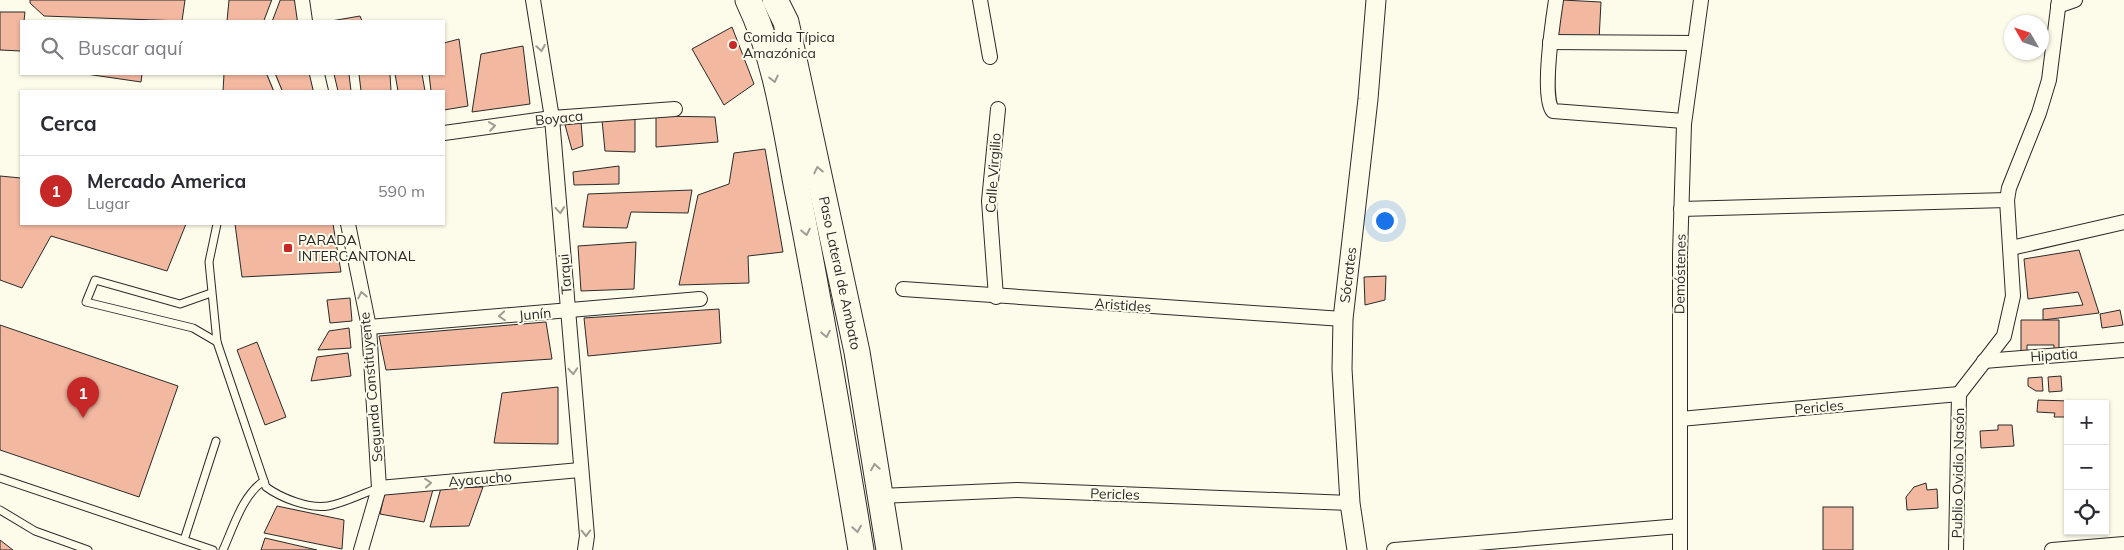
<!DOCTYPE html>
<html lang="es">
<head>
<meta charset="utf-8">
<style>
  body { margin:0; font-family:Mulish,sans-serif; background:#f7f7f7; color:#2b2b33 }
  .controls { position:absolute; right:15px; bottom:15px; display:grid; overflow:hidden; border-radius:0px; box-shadow:0 1px 4px #0004 }
  .controls button { width:45px; height:45px; display:grid; place-items:center; padding:0; border:0; border-bottom:1px solid #e1e1e2; background:#fff; color:#2b2b33; font:25px sans-serif }
  .compass { position:absolute; left:2004px; top:15px; width:45px; height:45px; border-radius:50%; background:#fff; box-shadow:0 1px 4px #0004; rotate:309deg }
  .you { position:absolute; left:1384px; top:220px; width:18px; height:18px; margin:-12px; border:4px solid #fff; border-radius:50%; background:#1a73e8; box-shadow:0 0 0 8px #1a73e833 }
  .badge { display:grid; place-items:center; width:32px; height:32px; border-radius:50%; background:#c62828; color:#fff; font-size:16px; font-weight:700 }
  .pin { position:absolute; translate:-50% -41px; filter:drop-shadow(0 1px 2px #0008) }
  .pin::after { content:''; position:absolute; top:26px; width:18px; height:15px; background:inherit; clip-path:polygon(0 0,100% 0,50% 100%) }
  .list { margin:0; padding:0; list-style:none }
  h2 { display:flex; justify-content:space-between; align-items:center; height:65px; margin:0; padding:0 20px; font-size:21px }
  h2 small { font-size:16px; font-weight:400; color:#7c7c81 }
  .list li { display:grid; grid-template-columns:32px 1fr auto; gap:15px; align-items:center; box-sizing:border-box; height:70px; padding:0 20px; border-top:1px solid #e1e1e2 }
  .list b { display:block; font-size:19px; white-space:nowrap }
  .list p { margin:0; font-size:16px; white-space:nowrap; color:#7c7c81 }
  .list em { font-size:16px; font-style:normal; color:#7c7c81 }
  .icon { flex:none; width:28px; height:28px; fill:none; stroke:currentColor; stroke-width:2; stroke-linecap:round; stroke-linejoin:round }
  .map { position:relative; flex:none; width:2124px; height:550px; overflow:hidden }
  .search { position:absolute; background:#fff; box-shadow:0 1px 4px #0004; left:20px; top:20px; width:425px; height:55px; display:flex; align-items:center; gap:12px; box-sizing:border-box; padding:0 18px; border-radius:0px; color:#7c7c81; font-size:19px }
  .panel { position:absolute; background:#fff; box-shadow:0 1px 4px #0004; left:20px; top:90px; width:425px; height:135px; border-radius:0px }
  .map>svg:first-child { display:block }
  .building { fill:#f2b8a0; stroke:#2b2b2b }
  .lines { fill:none; stroke-linecap:round; stroke-linejoin:round }
  .lane-casing { stroke:#2b2b2b; stroke-width:9 }
  .street-casing { stroke:#2b2b2b; stroke-width:16 }
  .secondary-casing { stroke:#2b2b2b; stroke-width:21 }
  .highway-casing { stroke:#2b2b2b; stroke-width:27 }
  .lane { stroke:#fdfbea; stroke-width:7 }
  .street { stroke:#fdfbea; stroke-width:14 }
  .secondary { stroke:#fdfbea; stroke-width:19 }
  .highway { stroke:#fdfbea; stroke-width:25 }
  .oneway { stroke:#9e9d94 }
  .poi-dot { fill:#c62828; stroke:#fdfbea; stroke-width:2 }
  .labels { text-anchor:middle; stroke-width:4; stroke-linejoin:round; paint-order:stroke }
  .poi-label { font-size:14px; fill:#2b2b2b; stroke:#fdfbea; text-anchor:start }
  .street-label { font-size:14px; fill:#2b2b2b; stroke:#fdfbea }
</style>
</head>
<body>
<div class="map">
<svg width="2124" height="550" viewBox="0 0 2124 550">
  <rect width="100%" height="100%" fill="#fdfbea"/>
  <g class="building">
    <polygon points="30,0 185,0 182,21 44,16 30,3"/>
    <polygon points="229,0 296,0 300,21 227,21"/>
    <polygon points="1562,0 1601,2 1599,40 1556,36"/>
    <polygon points="0,12 25,12 24,21 21,21 21,51 0,50"/>
    <polygon points="360,16 362,21 331,21"/>
    <polygon points="732,27 754,84 724,105 692,49"/>
    <polygon points="459,39 468,106 444,110 444,91 431,91 429,74 444,74 444,43"/>
    <polygon points="523,46 530,104 472,112 481,54"/>
    <polygon points="86,74 142,74 141,82"/>
    <polygon points="224,74 311,74 314,91 223,91"/>
    <polygon points="334,74 349,74 351,91 338,91"/>
    <polygon points="359,74 390,74 391,91 361,91"/>
    <polygon points="395,74 422,74 425,91 398,91"/>
    <polygon points="656,116 715,117 718,142 656,147"/>
    <polygon points="635,118 635,152 605,151 602,120"/>
    <polygon points="581,122 583,146 572,150 565,125"/>
    <polygon points="765,149 783,252 748,256 749,283 679,285 698,195 729,184 734,153"/>
    <polygon points="619,166 619,184 574,185 573,172"/>
    <polygon points="0,176 21,178 21,224 186,224 167,271 51,236 22,288 0,280"/>
    <polygon points="692,190 688,213 631,212 627,228 583,227 588,194"/>
    <polygon points="235,224 333,224 341,272 242,277"/>
    <polygon points="636,242 634,289 581,291 578,246"/>
    <polygon points="2079,250 2099,313 2043,320 2043,309 2083,305 2078,292 2028,299 2024,259"/>
    <polygon points="1386,276 1385,300 1365,305 1364,277"/>
    <polygon points="350,298 352,321 330,323 327,300"/>
    <polygon points="719,309 721,343 588,356 584,318"/>
    <polygon points="2120,310 2123,325 2102,328 2100,314"/>
    <polygon points="2021,320 2059,320 2059,350 2054,350 2054,345 2027,345 2027,355 2021,355"/>
    <polygon points="546,322 552,359 386,370 379,336"/>
    <polygon points="0,325 178,386 139,497 0,450"/>
    <polygon points="349,328 351,348 318,350 329,331"/>
    <polygon points="257,342 286,417 265,425 237,350"/>
    <polygon points="348,353 351,376 311,381 317,357"/>
    <polygon points="2061,376 2062,391 2049,392 2048,377"/>
    <polygon points="2042,377 2043,391 2036,391 2028,386 2028,378"/>
    <polygon points="558,387 558,444 494,443 502,393"/>
    <polygon points="2038,400 2069,401 2068,417 2054,417 2055,413 2037,412"/>
    <polygon points="1998,425 2012,425 2014,446 1981,448 1980,431 1998,430"/>
    <polygon points="1926,483 1927,490 1937,489 1938,508 1907,510 1906,497 1914,487"/>
    <polygon points="434,486 424,522 380,514 385,492"/>
    <polygon points="483,487 469,526 430,527 441,488"/>
    <polygon points="277,506 344,520 342,549 264,533"/>
    <rect x="1823" y="507" width="30" height="43"/>
    <polygon points="265,538 317,550 261,550"/>
    <polygon points="0,540 13,550 0,550"/>
  </g>
  <g class="lines">
    <g class="lane-casing">
      <g id="lane">
        <polyline points="268,21 276,0"/>
        <polyline points="271,74 278,91"/>
        <path d="M 217,224 L 209,262 L 217,342 L 266,487 C 281,498 309,509 328,506 C 345,503 363,493 379,488"/>
        <polyline points="211,293 180,304 95,280 86,302 193,328 217,342"/>
        <polyline points="0,478 213,550"/>
        <polyline points="0,510 35,531 88,550"/>
        <polyline points="184,540 216,441"/>
        <path d="M 223,550 C 233,528 243,494 264,481"/>
      </g>
    </g>
    <g class="street-casing">
      <g id="street">
        <polyline points="302,0 305,21"/>
        <polyline points="533,0 552,118 587,536 585,550"/>
        <polyline points="980,0 990,57"/>
        <path d="M 1556,0 C 1553,20 1541,98 1553,111 L 1684,121"/>
        <polyline points="2058,6 2075,0"/>
        <polyline points="1550,42 1695,43"/>
        <polyline points="317,74 321,91"/>
        <polyline points="444,133 552,118 675,109"/>
        <polyline points="1681,209 2007,200"/>
        <polyline points="348,224 369,327 379,488 361,550"/>
        <polyline points="2011,248 2124,222"/>
        <polyline points="903,289 1343,319"/>
        <polyline points="996,297 989,201 998,109"/>
        <polyline points="369,327 700,299"/>
        <polyline points="1984,361 2124,350"/>
        <polyline points="1680,419 1959,394"/>
        <polyline points="379,488 580,470"/>
        <polyline points="880,496 1017,490 1350,503"/>
        <polyline points="1394,550 1680,526"/>
        <polyline points="1680,550 1680,254 1684,124 1701,0"/>
        <polyline points="1956,550 1959,394 2004,336 2013,296 2007,200 2009,188 2039,113 2049,80 2059,0"/>
        <polyline points="2052,550 2124,544"/>
      </g>
    </g>
    <g class="secondary-casing">
      <polyline id="secondary" points="1357,550 1350,503 1342,369 1343,319 1368,99 1376,0"/>
    </g>
    <g class="highway-casing">
      <g id="highway">
        <path d="M 748,0 C 776,58 785,126 797,189 C 821,309 841,429 861,550"/>
        <polyline points="775,0 786,22 857,352 889,550"/>
      </g>
    </g>
    <use href="#lane" class="lane"/>
    <use href="#street" class="street"/>
    <use href="#secondary" class="secondary"/>
    <use href="#highway" class="highway"/>
  </g>
  <defs><path id="oneway-chevron" d="M-2-3.5L2.5 0L-2 3.5" fill="none" stroke-width="1.6" stroke-linecap="round" stroke-linejoin="round" transform="scale(1.25)"/></defs>
  <g class="oneway">
    <use href="#oneway-chevron" transform="translate(541 48) rotate(81)"/>
    <use href="#oneway-chevron" transform="translate(774 79) rotate(77)"/>
    <use href="#oneway-chevron" transform="translate(492 126) rotate(-8)"/>
    <use href="#oneway-chevron" transform="translate(818 170) rotate(-102)"/>
    <use href="#oneway-chevron" transform="translate(560 210) rotate(85)"/>
    <use href="#oneway-chevron" transform="translate(806 232) rotate(79)"/>
    <use href="#oneway-chevron" transform="translate(362 295) rotate(-102)"/>
    <use href="#oneway-chevron" transform="translate(502 316) rotate(175)"/>
    <use href="#oneway-chevron" transform="translate(826 334) rotate(79)"/>
    <use href="#oneway-chevron" transform="translate(573 371) rotate(86)"/>
    <use href="#oneway-chevron" transform="translate(875 467) rotate(-99)"/>
    <use href="#oneway-chevron" transform="translate(428 483) rotate(-5)"/>
    <use href="#oneway-chevron" transform="translate(857 529) rotate(81)"/>
    <use href="#oneway-chevron" transform="translate(586 533) rotate(89)"/>
  </g>
  <g class="poi-dot">
    <circle cx="733" cy="45" r="5"/>
    <rect x="283" y="243" width="10" height="10" rx="2.5"/>
  </g>
  <g class="labels">
    <g class="poi-label">
      <text x="743" y="42">Comida Típica<tspan x="743" dy="16">Amazónica</tspan></text>
      <text x="298" y="245">PARADA<tspan x="298" dy="16">INTERCANTONAL</tspan></text>
    </g>
    <g class="street-label">
      <text transform="translate(559 118) rotate(-6)" y="5">Boyaca</text>
      <text transform="translate(993 173) rotate(-86)" y="5">Calle Virgilio</text>
      <text transform="translate(840 273) rotate(78)" y="5">Paso Lateral de Ambato</text>
      <text transform="translate(565 274) rotate(-95)" y="5">Tarqui</text>
      <text transform="translate(1680 274) rotate(-89)" y="5">Demóstenes</text>
      <text transform="translate(1348 275) rotate(-83)" y="5">Sócrates</text>
      <text transform="translate(1123 305) rotate(4)" y="5">Aristides</text>
      <text transform="translate(535 314) rotate(-5)" y="5">Junín</text>
      <text transform="translate(2054 355) rotate(-4)" y="5">Hipatia</text>
      <text transform="translate(371 387) rotate(-95)" y="5">Segunda Constituyente</text>
      <text transform="translate(1819 407) rotate(-5)" y="5">Pericles</text>
      <text transform="translate(1958 473) rotate(-89)" y="5">Publio Ovidio Nasón</text>
      <text transform="translate(480 479) rotate(-5)" y="5">Ayacucho</text>
      <text transform="translate(1115 494) rotate(2)" y="5">Pericles</text>
    </g>
  </g>
</svg>
<div class="controls">
<button>+</button>
<button>−</button>
<button><svg class="icon" aria-label="locate" viewBox="0 0 24 24"><circle cx="12" cy="12" r="6"/><path d="M12 2v4M12 18v4M2 12h4M18 12h4"/></svg></button>
</div>
<svg class="compass" viewBox="-18 -18 36 36"><path d="M0-13l5 13h-10z" fill="#e53935"/><path d="M0 13l5-13h-10z" fill="#7c7c81"/></svg>
<div class="you"></div>
<div class="pin badge" style="left:83px;top:418px">1</div>
<div class="search"><svg class="icon" aria-label="search" viewBox="0 0 24 24"><circle cx="10" cy="10" r="6"/><path d="M15 15l6 6"/></svg>Buscar aquí</div>
<section class="panel">
<h2>Cerca<small></small></h2>
<ul class="list">
<li><span class="badge">1</span><div><b>Mercado America</b><p>Lugar</p></div><em>590 m</em></li>
</ul>
</section>
</div>
</body>
</html>
